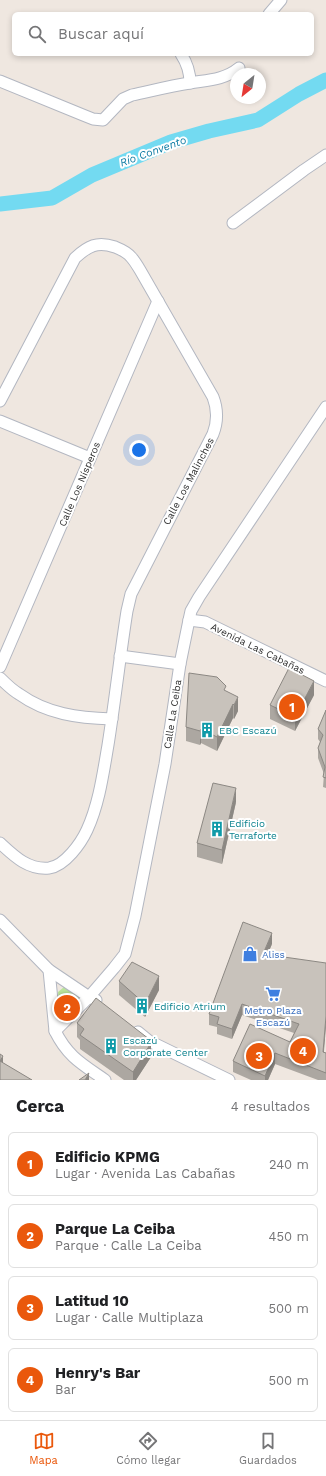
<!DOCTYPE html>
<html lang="es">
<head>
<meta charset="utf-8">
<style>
  body { margin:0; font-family:"Work Sans",sans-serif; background:#f6f6f6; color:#202124 }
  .compass { position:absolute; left:230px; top:68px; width:36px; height:36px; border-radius:50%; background:#fff; box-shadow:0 2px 6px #0003; rotate:210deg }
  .you { position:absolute; left:139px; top:450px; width:14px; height:14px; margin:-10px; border:3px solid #fff; border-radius:50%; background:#1a73e8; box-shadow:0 0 0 6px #1a73e833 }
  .badge { display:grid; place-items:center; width:26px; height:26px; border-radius:50%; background:#ea580c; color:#fff; font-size:13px; font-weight:700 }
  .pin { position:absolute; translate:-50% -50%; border:2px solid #fff; box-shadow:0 1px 4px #0006 }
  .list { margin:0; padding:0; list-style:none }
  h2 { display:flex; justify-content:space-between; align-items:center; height:52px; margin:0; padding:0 16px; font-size:17px }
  h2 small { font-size:13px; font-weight:400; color:#757577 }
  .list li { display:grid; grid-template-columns:26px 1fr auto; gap:12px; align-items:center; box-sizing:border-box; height:64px; margin:0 8px 8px; padding:0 8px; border:1px solid #e0e0e0; border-radius:6px }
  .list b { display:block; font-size:15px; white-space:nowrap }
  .list p { margin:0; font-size:13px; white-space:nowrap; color:#757577 }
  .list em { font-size:13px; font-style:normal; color:#757577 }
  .icon { flex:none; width:22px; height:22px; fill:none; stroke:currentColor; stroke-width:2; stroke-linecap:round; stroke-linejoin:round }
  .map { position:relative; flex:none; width:326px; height:1080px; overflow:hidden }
  .search { position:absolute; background:#fff; box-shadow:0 2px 6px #0003; left:12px; right:12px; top:12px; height:44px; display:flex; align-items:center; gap:10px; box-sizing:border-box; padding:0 14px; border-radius:6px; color:#757577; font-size:15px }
  .sheet { height:340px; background:#fff }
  nav { display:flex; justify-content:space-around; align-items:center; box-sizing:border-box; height:56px; border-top:1px solid #e0e0e0; background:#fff; font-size:11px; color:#757577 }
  nav a { display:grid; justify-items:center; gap:2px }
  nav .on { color:#ea580c }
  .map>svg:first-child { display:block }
  .green { fill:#bbe59c }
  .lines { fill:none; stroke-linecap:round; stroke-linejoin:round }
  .river { stroke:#73daf1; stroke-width:15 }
  .minor-casing { stroke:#b3b7c1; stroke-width:13 }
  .minor { stroke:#fff; stroke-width:11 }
  .wall { fill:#aca7a1 }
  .shaded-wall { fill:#8c8883 }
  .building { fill:#c8c2bb; stroke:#8c8883 }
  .labels { text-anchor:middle; stroke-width:4; stroke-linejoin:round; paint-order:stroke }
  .street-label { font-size:10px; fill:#2d2d2d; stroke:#fff }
  .culture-label { font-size:10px; fill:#0d838f; stroke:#fff; text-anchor:start }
  .shop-label { font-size:10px; fill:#366cbe; stroke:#fff; text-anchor:start }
  .water-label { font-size:11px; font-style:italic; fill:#0c7ba3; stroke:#fff }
</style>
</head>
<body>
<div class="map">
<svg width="326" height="1080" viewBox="0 0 326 1080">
  <rect width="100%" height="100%" fill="#efe7e0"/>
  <polygon class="green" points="64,987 80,997 81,1000 65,1018 60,1016 58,992"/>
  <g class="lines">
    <polyline class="river" points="0,204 52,198 92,175 171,142 209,131 258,120 299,94 326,80"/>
    <g class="minor-casing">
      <g id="minor">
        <polyline points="269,14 281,0"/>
        <path d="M 181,54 C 187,63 190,72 190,83"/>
        <path d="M 0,81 L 83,115 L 93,119 L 103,120 L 123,99 L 132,95 C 151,91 170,86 190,83 C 208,80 224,80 239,68"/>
        <polyline points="233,223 304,170 326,155"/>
        <path d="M 0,401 L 75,258 C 88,246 97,241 115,247 C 120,249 127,252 131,257 C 134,260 137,265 140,270 L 213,397 C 218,410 218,421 213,434 L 131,594 L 127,611 C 120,655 115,701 108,745 C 103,774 99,804 87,830 C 81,843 65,866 49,868 C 28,870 14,856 0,843"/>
        <polyline points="0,421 90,458"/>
        <polyline points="189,620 205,622 326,681"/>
        <polyline points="120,656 180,664"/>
        <polyline points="0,667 158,301"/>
        <path d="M 0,678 C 6,684 12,690 19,694 C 47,714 78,718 112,719"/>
        <polyline points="0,920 49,970 89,997 96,1000"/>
        <path d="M 49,970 L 55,1031 C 68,1057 82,1064 105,1080"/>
        <polyline points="55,1031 89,997 114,968 125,954 135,916 165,764 180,664 189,620 191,611 199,597 326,407"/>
        <polyline points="138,1032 149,1041 229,1080"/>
      </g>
    </g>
    <use href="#minor" class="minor"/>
  </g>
  <g class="wall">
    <polygon points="226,691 238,711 234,719 233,718 217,751 201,743 200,745 186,741 186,727"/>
    <polygon points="314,695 295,731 270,719 270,705"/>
    <polygon points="326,710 326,788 323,787 324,774 318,758 318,748 320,742 318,739 318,729"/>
    <polygon points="236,802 222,864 197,857 197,843"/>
    <polygon points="272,944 267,955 324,1052 326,1053 326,1080 318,1080 275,1064 268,1080 251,1080 233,1072 233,1061 290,1042 294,1033 242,1015 232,1039 217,1034 217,1027 209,1025 209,1014"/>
    <polygon points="119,981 159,990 145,1017 119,995"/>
    <polygon points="77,1023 149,1042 151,1057 136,1080 124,1080 80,1049 80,1040 77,1037"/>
  </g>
  <g class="shaded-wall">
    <polygon points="314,681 314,695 295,731 295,717"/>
    <polygon points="238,697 238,711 234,719 234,705"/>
    <polygon points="233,704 233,718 217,751 217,737"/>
    <polygon points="201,729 201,743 200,745 200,731"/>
    <polygon points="236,788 236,802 222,864 222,850"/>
    <polygon points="272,933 272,944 263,965 263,954"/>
    <polygon points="159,976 159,990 145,1017 145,1004"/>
    <polygon points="242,1004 242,1015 232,1039 232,1029"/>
    <polygon points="326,1016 326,1026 323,1063 323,1052"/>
    <polygon points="149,1039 149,1047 151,1043 151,1057 136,1080 133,1080 133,1072"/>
    <polygon points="275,1053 275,1064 268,1080 265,1080 265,1076"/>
    <polygon points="3,1056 3,1064 0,1061"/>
    <polygon points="89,1073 89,1080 85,1080"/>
  </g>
  <g class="building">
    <polygon points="289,668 314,681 295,717 270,705"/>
    <polygon points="189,673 217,677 226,686 224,690 238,697 234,705 233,704 217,737 201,729 200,731 186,727"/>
    <polygon points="326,710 326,778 323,777 325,767 318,748 323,735 318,729"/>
    <polygon points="213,783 236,788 222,850 197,843"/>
    <polygon points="243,922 272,933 263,954 326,963 326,1016 323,1052 326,1053 326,1073 275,1053 265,1076 233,1061 250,1024 290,1042 299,1024 242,1004 232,1029 217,1024 219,1017 209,1014"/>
    <polygon points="132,962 159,976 145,1004 119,981"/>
    <polygon points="96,998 149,1039 147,1041 151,1043 133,1072 80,1035 84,1029 77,1023"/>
    <polygon points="0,1054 3,1056 0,1061"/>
    <polygon points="0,1061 32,1080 0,1080"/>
    <polygon points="89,1073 85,1080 79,1080"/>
  </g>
  <defs>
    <g id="building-bare" transform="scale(1.2)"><path d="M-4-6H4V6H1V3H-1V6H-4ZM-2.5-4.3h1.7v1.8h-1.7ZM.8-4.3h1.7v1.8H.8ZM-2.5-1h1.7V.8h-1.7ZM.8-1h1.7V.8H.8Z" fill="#0f9aa8" stroke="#fff" stroke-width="2.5" paint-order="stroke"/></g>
    <g id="shop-bare" transform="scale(1.2)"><path d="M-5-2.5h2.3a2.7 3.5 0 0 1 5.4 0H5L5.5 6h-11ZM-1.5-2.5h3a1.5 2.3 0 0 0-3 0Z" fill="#3f7fe0" stroke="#fff" stroke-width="2.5" paint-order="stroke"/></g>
    <g id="supermarket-bare" transform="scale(1.2)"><path d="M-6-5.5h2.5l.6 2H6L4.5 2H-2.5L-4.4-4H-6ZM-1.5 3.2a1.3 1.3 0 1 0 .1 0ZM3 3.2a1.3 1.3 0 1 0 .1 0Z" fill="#3f7fe0" stroke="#fff" stroke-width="2.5" paint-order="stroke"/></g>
  </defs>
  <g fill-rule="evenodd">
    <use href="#building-bare" x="207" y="730"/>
    <use href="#building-bare" x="217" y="829"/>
    <use href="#shop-bare" x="250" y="954"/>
    <use href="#supermarket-bare" x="273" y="994"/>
    <use href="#building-bare" x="142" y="1006"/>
    <use href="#building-bare" x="111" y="1046"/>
  </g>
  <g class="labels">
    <g class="street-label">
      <text transform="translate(188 481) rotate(-62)" y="4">Calle Los Malinches</text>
      <text transform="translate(79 484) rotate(-67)" y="4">Calle Los Nísperos</text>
      <text transform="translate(258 648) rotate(26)" y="4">Avenida Las Cabañas</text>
      <text transform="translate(172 714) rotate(-81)" y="4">Calle La Ceiba</text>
    </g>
    <g class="culture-label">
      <text x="219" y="734">EBC Escazú</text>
      <text x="229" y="827">Edificio<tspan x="229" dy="12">Terraforte</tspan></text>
      <text x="154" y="1010">Edificio Atrium</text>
      <text x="123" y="1044">Escazú<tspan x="123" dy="12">Corporate Center</tspan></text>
    </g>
    <g class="shop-label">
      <text x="262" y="958">Aliss</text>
      <text x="273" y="1014" text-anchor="middle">Metro Plaza<tspan x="273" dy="12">Escazú</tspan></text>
    </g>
    <g class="water-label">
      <text transform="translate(153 151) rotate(-20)" y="4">Río Convento</text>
    </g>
  </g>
</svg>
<svg class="compass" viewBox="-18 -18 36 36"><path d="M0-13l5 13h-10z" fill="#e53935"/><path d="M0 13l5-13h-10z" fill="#757577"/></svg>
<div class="you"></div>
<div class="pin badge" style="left:292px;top:707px">1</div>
<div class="pin badge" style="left:67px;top:1008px">2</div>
<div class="pin badge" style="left:259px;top:1056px">3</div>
<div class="pin badge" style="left:303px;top:1051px">4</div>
<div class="search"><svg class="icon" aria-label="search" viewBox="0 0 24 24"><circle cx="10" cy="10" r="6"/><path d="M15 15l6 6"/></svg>Buscar aquí</div>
</div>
<section class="sheet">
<h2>Cerca<small>4 resultados</small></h2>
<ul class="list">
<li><span class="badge">1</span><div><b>Edificio KPMG</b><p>Lugar · Avenida Las Cabañas</p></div><em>240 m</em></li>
<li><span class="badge">2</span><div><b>Parque La Ceiba</b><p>Parque · Calle La Ceiba</p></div><em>450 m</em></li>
<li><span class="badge">3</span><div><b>Latitud 10</b><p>Lugar · Calle Multiplaza</p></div><em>500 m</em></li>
<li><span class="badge">4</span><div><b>Henry's Bar</b><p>Bar</p></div><em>500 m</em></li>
</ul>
</section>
<nav>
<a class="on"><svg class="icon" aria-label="map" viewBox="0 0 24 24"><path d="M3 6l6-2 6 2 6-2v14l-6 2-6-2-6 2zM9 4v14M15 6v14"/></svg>Mapa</a>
<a><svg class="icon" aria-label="directions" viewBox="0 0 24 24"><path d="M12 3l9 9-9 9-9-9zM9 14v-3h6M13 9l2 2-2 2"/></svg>Cómo llegar</a>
<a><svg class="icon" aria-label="saved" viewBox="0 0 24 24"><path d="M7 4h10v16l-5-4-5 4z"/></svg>Guardados</a>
</nav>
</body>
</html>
